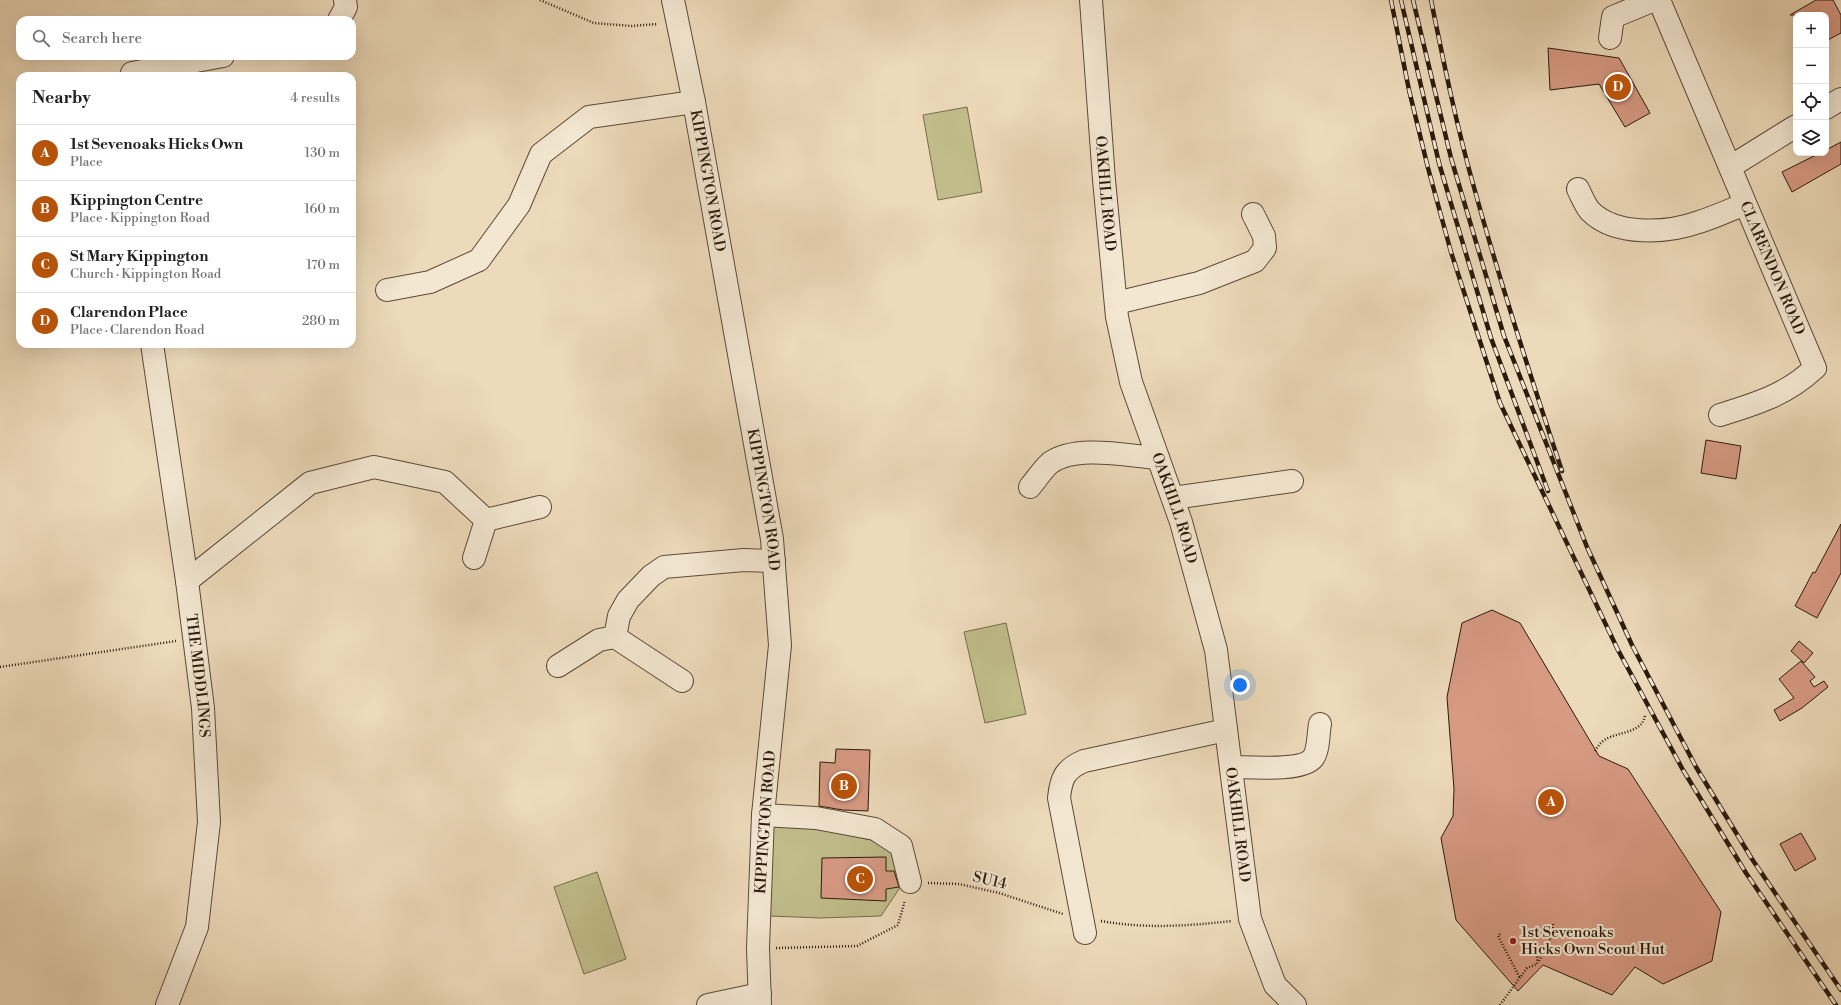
<!DOCTYPE html>
<html lang="en">
<head>
<meta charset="utf-8">
<style>
  body { margin:0; font-family:"Libre Bodoni",serif; background:#f2f2f2; color:#202124 }
  .controls { position:absolute; right:12px; top:12px; display:grid; overflow:hidden; border-radius:8px; box-shadow:0 4px 16px #0002 }
  .controls button { width:36px; height:36px; display:grid; place-items:center; padding:0; border:0; border-bottom:1px solid #e0e0e0; background:#fff; color:#202124; font:20px sans-serif }
  .you { position:absolute; left:1240px; top:685px; width:14px; height:14px; margin:-10px; border:3px solid #fff; border-radius:50%; background:#1a73e8; box-shadow:0 0 0 6px #1a73e833 }
  .badge { display:grid; place-items:center; width:26px; height:26px; border-radius:50%; background:#b45309; color:#fff; font-size:13px; font-weight:700 }
  .pin { position:absolute; translate:-50% -50%; border:2px solid #fff; box-shadow:0 1px 4px #0006 }
  .list { margin:0; padding:0; list-style:none }
  h2 { display:flex; justify-content:space-between; align-items:center; height:52px; margin:0; padding:0 16px; font-size:17px }
  h2 small { font-size:13px; font-weight:400; color:#757577 }
  .list li { display:grid; grid-template-columns:26px 1fr auto; gap:12px; align-items:center; box-sizing:border-box; height:56px; padding:0 16px; border-top:1px solid #e0e0e0 }
  .list b { display:block; font-size:15px; white-space:nowrap }
  .list p { margin:0; font-size:13px; white-space:nowrap; color:#757577 }
  .list em { font-size:13px; font-style:normal; color:#757577 }
  .icon { flex:none; width:22px; height:22px; fill:none; stroke:currentColor; stroke-width:2; stroke-linecap:round; stroke-linejoin:round }
  .map { position:relative; flex:none; width:1841px; height:1005px; overflow:hidden }
  .search { position:absolute; background:#fff; box-shadow:0 4px 16px #0002; left:16px; top:16px; width:340px; height:44px; display:flex; align-items:center; gap:10px; box-sizing:border-box; padding:0 14px; border-radius:12px; color:#757577; font-size:15px }
  .panel { position:absolute; background:#fff; box-shadow:0 4px 16px #0002; left:16px; top:72px; width:340px; height:276px; border-radius:12px }
  .map>svg:first-child { display:block }
  .green { fill:#c0bd8a; stroke:#766c4c }
  .building { fill:#d79a83; stroke:#2b1a0d }
  .lines { fill:none; stroke-linecap:round; stroke-linejoin:round }
  .minor-casing { stroke:#5c4a38; stroke-width:24 }
  .path { stroke:#2b1a0d; stroke-width:2.5; stroke-dasharray:1 2; stroke-linecap:butt }
  .minor { stroke:#f3e7d2; stroke-width:22 }
  .rail-casing { stroke:#2b1a0d; stroke-width:4.5 }
  .rail { stroke:#f3e7d2; stroke-width:3; stroke-dasharray:9; stroke-linecap:butt }
  .poi-dot { fill:#8f2418; stroke:#f3e7d2; stroke-width:1.5 }
  .labels { text-anchor:middle; stroke-width:4; stroke-linejoin:round; paint-order:stroke }
  .street-label { font-size:15px; fill:#2b1a0d; stroke:#f3e7d2 }
  .poi-label { font-size:15px; fill:#2b1a0d; stroke:#f3e7d2; text-anchor:start }
</style>
</head>
<body>
<div class="map">
<svg width="1841" height="1005" viewBox="0 0 1841 1005">
  <rect width="100%" height="100%" fill="#eddaba"/>
  <filter id="stains"><feTurbulence type="fractalNoise" baseFrequency=".005" numOctaves="4"/><feColorMatrix values="0 0 0 0 .2 0 0 0 0 .09 0 0 0 0 .02 0 0 0 .5 -.17"/></filter>
  <radialGradient id="worn" r=".72"><stop offset=".6" stop-color="#630" stop-opacity="0"/><stop offset="1" stop-color="#630" stop-opacity=".3"/></radialGradient>
  <g class="green">
    <polygon points="967,107 982,192 938,200 923,115"/>
    <polygon points="1006,623 1026,714 985,723 964,632"/>
    <polygon points="773,822 833,830 878,842 898,859 899,889 881,916 820,918 769,916"/>
    <polygon points="597,872 626,959 584,974 554,887"/>
  </g>
  <g class="building">
    <polygon points="1816,0 1833,0 1841,15 1841,33 1826,41 1826,15 1790,15"/>
    <polygon points="1548,48 1619,58 1650,113 1625,127 1599,84 1550,90"/>
    <polygon points="1841,142 1841,164 1792,192 1782,172 1820,153 1826,153 1826,150"/>
    <polygon points="1706,440 1741,446 1736,479 1701,473"/>
    <polygon points="1841,524 1841,573 1817,618 1795,606 1813,572 1815,573"/>
    <polygon points="1492,610 1520,623 1599,756 1628,769 1721,912 1712,961 1663,984 1635,967 1612,995 1543,965 1518,991 1456,920 1441,838 1453,816 1454,789 1447,697 1462,623"/>
    <polygon points="1799,641 1813,653 1804,663 1791,651"/>
    <polygon points="1801,661 1815,677 1810,681 1814,687 1824,681 1828,687 1802,708 1780,721 1774,710 1794,698 1779,679"/>
    <polygon points="836,749 870,750 868,811 843,810 819,806 820,762 835,763"/>
    <polygon points="1801,833 1816,859 1795,871 1780,844"/>
    <polygon points="886,857 886,871 894,871 899,887 886,889 886,901 821,898 822,858"/>
  </g>
  <g class="lines">
    <g class="minor-casing">
      <g id="minor">
        <path id="s1" d="M 673,0 L 694,102 L 772,539 L 780,645 L 763,815 L 758,948 L 760,1005"/>
        <path id="s2" d="M 1091,0 L 1104,180 L 1117,317 L 1131,382 L 1181,522 L 1216,650 L 1250,919 L 1275,985 L 1295,1005"/>
        <path id="s3" d="M 1659,0 L 1815,368 C 1786,395 1756,404 1720,415"/>
        <polyline points="339,20 346,7 345,0"/>
        <polyline points="1610,38 1613,17 1654,0"/>
        <polyline points="132,73 223,56"/>
        <polyline points="1826,108 1841,99"/>
        <polyline points="1730,167 1796,126"/>
        <path d="M 1578,189 C 1582,197 1585,205 1590,211 C 1616,237 1668,233 1699,222 C 1715,217 1730,210 1745,204"/>
        <polyline points="387,290 430,282 479,260 519,205 541,154 589,117 694,102"/>
        <polyline points="1116,303 1199,283 1255,261 1265,248 1264,236 1253,214"/>
        <path id="s4" d="M 152,344 L 187,581 L 203,708 L 209,822 L 197,927 L 167,1005"/>
        <path d="M 1030,487 C 1036,480 1043,469 1050,463 C 1076,444 1128,456 1158,458"/>
        <polyline points="1173,498 1292,481"/>
        <polyline points="486,520 540,507"/>
        <polyline points="187,581 310,483 374,467 445,482 486,520 474,558"/>
        <polyline points="615,637 619,616 628,600 651,576 664,567 744,560 774,561"/>
        <polyline points="615,637 682,681"/>
        <polyline points="558,666 599,640 615,637"/>
        <path d="M 1231,767 C 1248,767 1302,772 1313,758 C 1319,750 1318,734 1320,724"/>
        <polyline points="763,815 816,818 875,829 901,846 910,882"/>
        <path d="M 1085,933 L 1059,798 C 1061,778 1065,769 1084,761 L 1226,730"/>
        <polyline points="708,1005 760,994"/>
      </g>
    </g>
    <g class="path">
      <polyline points="540,0 594,23 631,26 658,24"/>
      <polyline points="0,667 176,641"/>
      <path d="M 1595,751 C 1598,746 1601,742 1606,739 C 1618,732 1643,733 1645,715"/>
      <polyline points="928,883 959,884 999,893 1063,914"/>
      <path d="M 1101,921 C 1147,929 1186,926 1232,921"/>
      <polyline points="1500,934 1498,936 1520,978"/>
      <polyline points="776,948 857,946 898,925 905,900"/>
      <path d="M 1539,961 C 1546,950 1552,938 1553,924"/>
      <polyline points="1500,1005 1527,968 1537,964 1538,949"/>
    </g>
    <use href="#minor" class="minor"/>
    <g class="rail-casing">
      <g id="rail">
        <polyline points="1391,0 1409,90 1428,168 1451,252 1500,403 1618,650 1683,770 1746,873 1836,1005"/>
        <polyline points="1401,0 1439,163 1491,338 1548,491"/>
        <polyline points="1413,0 1451,158 1504,336 1587,547 1632,645 1696,767 1752,859 1841,990"/>
        <path d="M 1431,0 C 1444,64 1457,128 1475,191 C 1501,285 1531,378 1562,471"/>
      </g>
    </g>
    <use href="#rail" class="rail"/>
  </g>
  <circle class="poi-dot" cx="1513" cy="941" r="4"/>
  <g class="labels">
    <g class="street-label">
      <text dy="5" stroke="none"><textPath href="#s1" startOffset="184">KIPPINGTON ROAD</textPath></text>
      <text dy="5" stroke="none"><textPath href="#s2" startOffset="194">OAKHILL ROAD</textPath></text>
      <text dy="5" stroke="none"><textPath href="#s3" startOffset="291">CLARENDON ROAD</textPath></text>
      <text dy="5" stroke="none"><textPath href="#s1" startOffset="508">KIPPINGTON ROAD</textPath></text>
      <text dy="5" stroke="none"><textPath href="#s2" startOffset="518">OAKHILL ROAD</textPath></text>
      <text dy="5" stroke="none"><textPath href="#s4" startOffset="335">THE MIDDLINGS</textPath></text>
      <text transform="translate(765 822) rotate(-86)" y="5">KIPPINGTON ROAD</text>
      <text dy="5" stroke="none"><textPath href="#s2" startOffset="842">OAKHILL ROAD</textPath></text>
      <text transform="translate(990 880) rotate(13)" y="5">SU14</text>
    </g>
    <g class="poi-label">
      <text x="1521" y="937">1st Sevenoaks<tspan x="1521" dy="17">Hicks Own Scout Hut</tspan></text>
    </g>
  </g>
  <rect width="100%" height="100%" filter="url(#stains)"/>
  <rect width="100%" height="100%" fill="url(#worn)"/>
</svg>
<div class="controls">
<button>+</button>
<button>−</button>
<button><svg class="icon" aria-label="locate" viewBox="0 0 24 24"><circle cx="12" cy="12" r="6"/><path d="M12 2v4M12 18v4M2 12h4M18 12h4"/></svg></button>
<button><svg class="icon" aria-label="layers" viewBox="0 0 24 24"><path d="M12 4l9 5-9 5-9-5zM3 14l9 5 9-5"/></svg></button>
</div>
<div class="you"></div>
<div class="pin badge" style="left:1551px;top:802px">A</div>
<div class="pin badge" style="left:844px;top:786px">B</div>
<div class="pin badge" style="left:860px;top:879px">C</div>
<div class="pin badge" style="left:1618px;top:87px">D</div>
<div class="search"><svg class="icon" aria-label="search" viewBox="0 0 24 24"><circle cx="10" cy="10" r="6"/><path d="M15 15l6 6"/></svg>Search here</div>
<section class="panel">
<h2>Nearby<small>4 results</small></h2>
<ul class="list">
<li><span class="badge">A</span><div><b>1st Sevenoaks Hicks Own</b><p>Place</p></div><em>130 m</em></li>
<li><span class="badge">B</span><div><b>Kippington Centre</b><p>Place · Kippington Road</p></div><em>160 m</em></li>
<li><span class="badge">C</span><div><b>St Mary Kippington</b><p>Church · Kippington Road</p></div><em>170 m</em></li>
<li><span class="badge">D</span><div><b>Clarendon Place</b><p>Place · Clarendon Road</p></div><em>280 m</em></li>
</ul>
</section>
</div>
</body>
</html>
